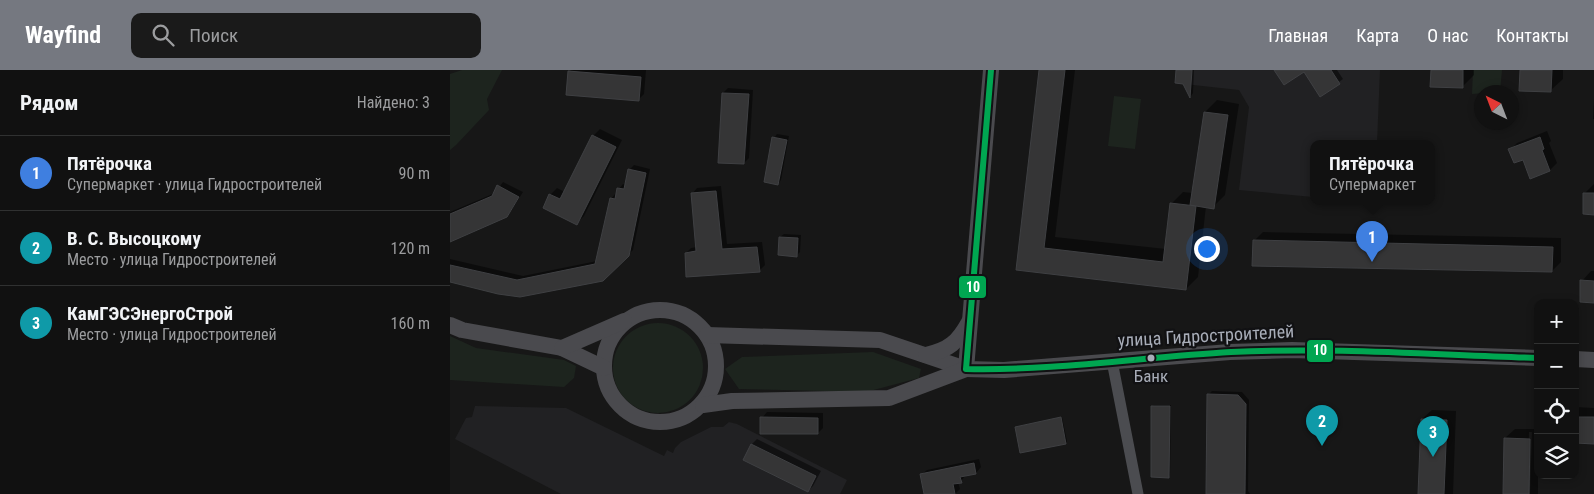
<!DOCTYPE html>
<html lang="ru">
<head>
<meta charset="utf-8">
<style>
  body { margin:0; font-family:"Roboto Condensed",sans-serif; background:#1a1a1a; color:#f1f3f6 }
  .controls { position:absolute; right:15px; bottom:15px; display:grid; overflow:hidden; border-radius:10px; box-shadow:0 2px 8px #0003 }
  .controls button { width:45px; height:45px; display:grid; place-items:center; padding:0; border:0; border-bottom:1px solid #303131; background:#111; color:#f1f3f6; font:25px sans-serif }
  .compass { position:absolute; left:1024px; top:15px; width:45px; height:45px; border-radius:50%; background:#111; box-shadow:0 2px 8px #0003; rotate:318deg }
  .you { position:absolute; left:756px; top:178px; width:18px; height:18px; margin:-12px; border:4px solid #fff; border-radius:50%; background:#1a73e8; box-shadow:0 0 0 8px #1a73e833 }
  .badge { display:grid; place-items:center; width:32px; height:32px; border-radius:50%; background:#757880; color:#fff; font-size:16px; font-weight:700 }
  .pin { position:absolute; translate:-50% -41px; filter:drop-shadow(0 1px 2px #0008) }
  .pin::after { content:''; position:absolute; top:26px; width:18px; height:15px; background:inherit; clip-path:polygon(0 0,100% 0,50% 100%) }
  .popup { position:absolute; left:860px; top:70px; width:125px; height:65px; box-sizing:border-box; display:grid; place-content:center; border-radius:10px; background:#111; filter:drop-shadow(0 1px 4px #0005); font-size:16px; white-space:nowrap; color:#9c9d9f }
  .popup b { font-size:19px; color:#f1f3f6 }
  .popup::after { content:''; position:absolute; left:50%; top:100%; margin-left:-10px; border:10px solid transparent; border-top-color:#111 }
  .list { margin:0; padding:0; list-style:none }
  h2 { display:flex; justify-content:space-between; align-items:center; height:65px; margin:0; padding:0 20px; font-size:21px }
  h2 small { font-size:16px; font-weight:400; color:#9c9d9f }
  .list li { display:grid; grid-template-columns:32px 1fr auto; gap:15px; align-items:center; box-sizing:border-box; height:75px; padding:0 20px; border-top:1px solid #303131 }
  .list b { display:block; font-size:19px; white-space:nowrap }
  .list p { margin:0; font-size:16px; white-space:nowrap; color:#9c9d9f }
  .list em { font-size:16px; font-style:normal; color:#9c9d9f }
  .icon { flex:none; width:28px; height:28px; fill:none; stroke:currentColor; stroke-width:2; stroke-linecap:round; stroke-linejoin:round }
  .map { position:relative; flex:none; width:1144px; height:424px; overflow:hidden }
  header { display:flex; align-items:center; gap:30px; box-sizing:border-box; height:70px; padding:0 25px; background:#757880; color:#fff }
  header strong { font-size:24px }
  nav { display:flex; gap:28px; margin-inline-start:auto; font-size:18px }
  .search { width:350px; height:45px; background:#1a1a1a; display:flex; align-items:center; gap:12px; box-sizing:border-box; padding:0 18px; border-radius:10px; color:#9c9d9f; font-size:19px }
  main { display:flex }
  aside { flex:1; background:#111 }
  .map>svg:first-child { display:block }
  .built { fill:#212123 }
  .green { fill:#1d241e }
  .shadow { fill:#0007 }
  .building { fill:#353536; stroke:#3f4043 }
  .lines { fill:none; stroke-linecap:round; stroke-linejoin:round }
  .street { stroke:#4b4c50; stroke-width:11 }
  .secondary { stroke:#4a4a4e; stroke-width:16 }
  .bus-1-casing { stroke:#111113; stroke-width:10 }
  .bus-1 { stroke:#00a651; stroke-width:6 }
  .bus-dot { fill:#a8adb8; stroke:#111113; stroke-width:2 }
  .labels { text-anchor:middle; stroke-width:4.5; stroke-linejoin:round; paint-order:stroke }
  .bus-label { font-size:17px; fill:#a8adb8; stroke:#111113 }
  .street-label { font-size:18px; fill:#a8adb8; stroke:#111113 }
  .line-badge { stroke:#111113; stroke-width:2 }
  .badge-label { font-size:14px; text-anchor:middle; font-weight:bold; fill:#fff }
</style>
</head>
<body>
<header>
<strong>Wayfind</strong>
<div class="search"><svg class="icon" aria-label="search" viewBox="0 0 24 24"><circle cx="10" cy="10" r="6"/><path d="M15 15l6 6"/></svg>Поиск</div>
<nav><a>Главная</a><a>Карта</a><a>О нас</a><a>Контакты</a></nav>
</header>
<main>
<aside>
<h2>Рядом<small>Найдено: 3</small></h2>
<ul class="list">
<li><span class="badge" style="background:#3f7fe0">1</span><div><b>Пятёрочка</b><p>Супермаркет · улица Гидростроителей</p></div><em>90 m</em></li>
<li><span class="badge" style="background:#0f9aa8">2</span><div><b>В. С. Высоцкому</b><p>Место · улица Гидростроителей</p></div><em>120 m</em></li>
<li><span class="badge" style="background:#0f9aa8">3</span><div><b>КамГЭСЭнергоСтрой</b><p>Место · улица Гидростроителей</p></div><em>160 m</em></li>
</ul>
</aside>
<div class="map">
<svg width="1144" height="424" viewBox="0 0 1144 424">
  <rect width="100%" height="100%" fill="#171717"/>
  <g class="built">
    <polygon points="726,0 930,0 927,73 863,73 863,127 789,120 799,37 789,20 725,13"/>
    <polygon points="25,336 116,338 214,386 217,380 223,383 225,378 231,372 261,357 273,357 279,352 287,354 397,410 390,424 111,424 5,369 16,348 22,347"/>
  </g>
  <g class="green">
    <polygon points="12,0 52,0 37,29 39,40 6,75 0,80 0,4"/>
    <polygon points="1023,0 1052,0 1050,22 1022,24"/>
    <polygon points="664,26 691,29 685,79 658,76"/>
    <circle cx="208" cy="298" r="45"/>
    <polygon points="0,266 26,278 114,290 126,296 124,308 114,317 0,310"/>
    <polygon points="423,282 471,299 469,308 416,322 289,319 275,299 292,287"/>
  </g>
  <g class="shadow">
    <polygon points="121,0 196,0 194,24 188,30 120,1"/>
    <polygon points="591,0 625,0 605,167 716,179 721,134 733,122 743,123 755,42 767,30 789,34 775,125 763,137 756,136 748,207 736,219 567,199"/>
    <polygon points="727,0 744,0 743,23 741,26"/>
    <polygon points="825,0 887,0 893,9 871,25 854,0"/>
    <polygon points="982,0 1024,0 1024,5 1012,17"/>
    <polygon points="1071,0 1113,0 1113,9 1101,20"/>
    <polygon points="278,18 303,20 299,88 294,93 273,23"/>
    <polygon points="1144,29 1144,49 1143,49"/>
    <polygon points="150,59 172,70 134,146 127,153 94,137 100,125 107,118 115,122 143,66"/>
    <polygon points="1097,61 1101,71 1099,73 1107,93 1100,100 1073,88 1060,80 1067,73"/>
    <polygon points="327,64 339,66 331,110 328,114 324,68"/>
    <polygon points="184,95 200,99 183,180 152,210 0,210 0,189 73,206 147,191 161,129 165,124 167,125 169,119 173,114 176,115 179,100"/>
    <polygon points="53,112 73,122 61,141 56,146 0,171 0,142 45,123"/>
    <polygon points="1144,114 1144,144 1135,123"/>
    <polygon points="271,116 277,174 312,172 315,195 309,201 236,183 241,178 247,177 242,124 247,118"/>
    <polygon points="813,162 1111,168 1111,192 1102,201 804,171"/>
    <polygon points="334,164 351,165 350,182 347,185 330,167"/>
    <polygon points="1141,201 1144,201 1144,231 1132,211"/>
    <polygon points="762,321 792,322 799,330 798,421 800,424 757,424 759,324"/>
    <polygon points="704,335 721,335 720,405 719,406 703,336"/>
    <polygon points="1125,337 1144,338 1144,372 1125,372"/>
    <polygon points="982,340 1006,341 1003,424 969,424 972,349"/>
    <polygon points="317,342 373,343 373,358 368,363 312,348"/>
    <polygon points="612,347 617,371 616,373 567,357"/>
    <polygon points="1065,359 1088,359 1088,424 1080,424 1082,362 1079,362 1077,424 1054,424 1055,368"/>
    <polygon points="307,369 371,401 363,416 358,421 295,389 302,374"/>
    <polygon points="529,389 531,397 526,403 516,405 511,411 508,412 510,419 505,424 475,424 471,405 477,400"/>
  </g>
  <g class="building">
    <polygon points="589,0 615,0 594,178 713,192 720,133 746,136 736,220 566,200"/>
    <polygon points="726,0 742,0 740,28 733,14 725,13"/>
    <polygon points="824,0 881,0 890,14 870,27 854,2 834,15"/>
    <polygon points="981,0 1013,0 1013,18 980,17"/>
    <polygon points="1070,0 1102,0 1101,22 1069,21"/>
    <polygon points="118,1 191,7 189,31 116,25"/>
    <polygon points="272,23 299,24 294,94 268,93"/>
    <polygon points="754,42 778,45 764,139 740,135"/>
    <polygon points="142,65 166,77 127,155 93,138 99,124 110,129"/>
    <polygon points="322,67 337,70 328,115 314,112"/>
    <polygon points="1090,67 1094,79 1092,80 1100,101 1080,109 1073,90 1064,93 1058,79"/>
    <polygon points="178,99 196,103 179,186 153,211 70,227 48,224 0,212 0,195 67,210 145,194 160,128 165,129 167,118 174,119"/>
    <polygon points="47,115 69,127 57,147 0,172 0,144 42,126"/>
    <polygon points="266,121 272,179 307,177 310,202 236,207 235,183 246,181 241,123"/>
    <polygon points="1133,123 1144,123 1144,145 1133,144"/>
    <polygon points="329,167 348,168 347,187 328,185"/>
    <polygon points="803,170 1103,177 1102,202 802,196"/>
    <polygon points="1130,210 1144,211 1144,233 1130,232"/>
    <polygon points="757,324 788,325 796,334 795,424 756,424"/>
    <polygon points="701,336 720,336 719,408 701,407"/>
    <polygon points="310,347 368,348 368,364 310,364"/>
    <polygon points="611,347 616,374 570,383 565,357"/>
    <polygon points="1125,347 1144,347 1144,374 1125,373"/>
    <polygon points="971,349 997,350 994,424 968,424"/>
    <polygon points="1054,368 1080,369 1079,424 1053,424"/>
    <polygon points="301,374 366,406 358,422 293,390"/>
    <polygon points="524,393 526,404 510,407 512,413 503,414 505,424 474,424 470,404"/>
  </g>
  <g class="lines">
    <polyline class="street" points="662,291 688,424"/>
    <g class="secondary">
      <circle cx="210" cy="296" r="56"/>
      <polyline points="0,255 12,260 112,278 154,298"/>
      <polyline points="257,265 430,270 516,299 554,300 780,282 842,280 1088,288"/>
      <polyline points="112,278 174,251"/>
      <path d="M 476,285 C 499,280 508,272 519,252"/>
      <polyline points="1125,289 1144,290"/>
      <polyline points="516,299 541,0"/>
      <polyline points="253,335 282,331 439,328 516,299"/>
    </g>
    <g class="bus-1-casing">
      <path id="bus-1" d="M 541,0 L 516,299 C 604,301 693,287 781,282 C 883,277 986,285 1088,288"/>
    </g>
    <use href="#bus-1" class="bus-1"/>
  </g>
  <circle class="bus-dot" cx="701" cy="288" r="4.5"/>
  <g class="labels">
    <g class="bus-label">
      <text x="701" y="312">Банк</text>
    </g>
    <g class="street-label">
      <text transform="translate(756 266) rotate(-3)" y="6">улица Гидростроителей</text>
    </g>
  </g>
  <g class="line-badge">
    <rect x="508" y="205" width="29" height="24" rx="5" fill="#00a651"/>
    <rect x="856" y="269" width="28" height="24" rx="5" fill="#00a651"/>
  </g>
  <g class="badge-label">
    <text x="523" y="222">10</text>
    <text x="870" y="285">10</text>
  </g>
</svg>
<div class="controls">
<button>+</button>
<button>−</button>
<button><svg class="icon" aria-label="locate" viewBox="0 0 24 24"><circle cx="12" cy="12" r="6"/><path d="M12 2v4M12 18v4M2 12h4M18 12h4"/></svg></button>
<button><svg class="icon" aria-label="layers" viewBox="0 0 24 24"><path d="M12 4l9 5-9 5-9-5zM3 14l9 5 9-5"/></svg></button>
</div>
<svg class="compass" viewBox="-18 -18 36 36"><path d="M0-13l5 13h-10z" fill="#e53935"/><path d="M0 13l5-13h-10z" fill="#9c9d9f"/></svg>
<div class="you"></div>
<div class="pin badge" style="left:922px;top:192px;background:#3f7fe0">1</div>
<div class="popup"><b>Пятёрочка</b>Супермаркет</div>
<div class="pin badge" style="left:872px;top:376px;background:#0f9aa8">2</div>
<div class="pin badge" style="left:983px;top:387px;background:#0f9aa8">3</div>
</div>
</main>
</body>
</html>
